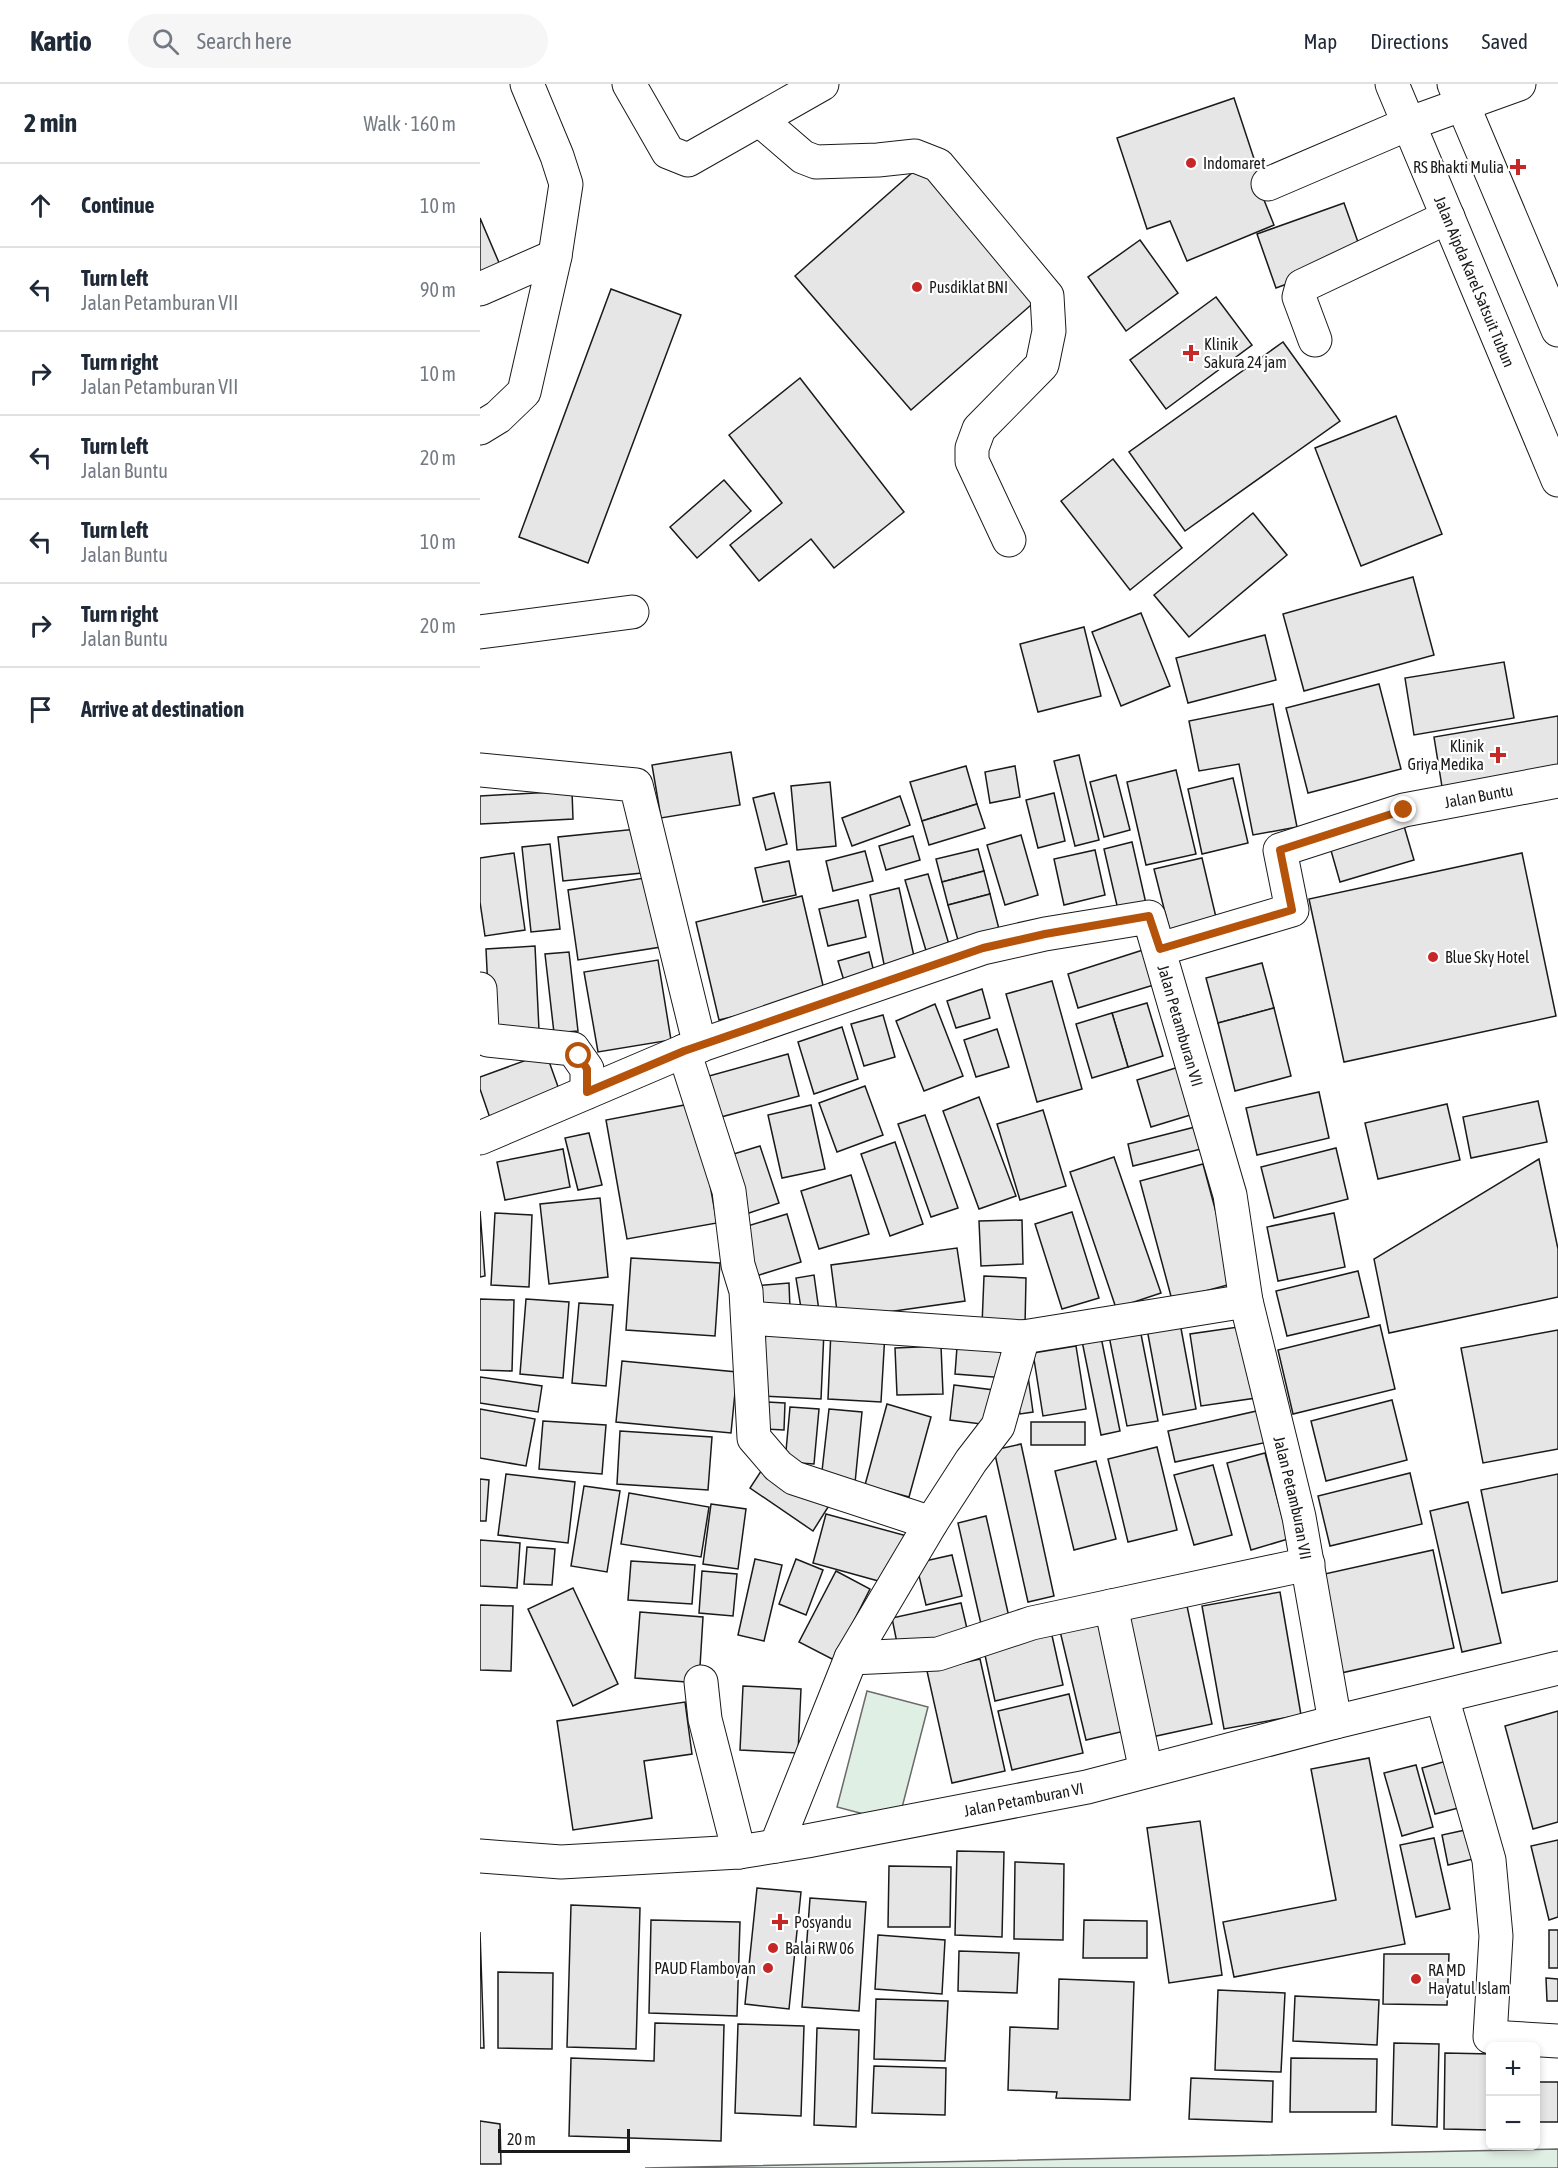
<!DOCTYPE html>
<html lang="en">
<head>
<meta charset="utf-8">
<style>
  body { margin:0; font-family:"Asap Condensed",sans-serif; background:#f6f6f7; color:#1f2937 }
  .controls { position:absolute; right:18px; bottom:18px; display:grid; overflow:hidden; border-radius:9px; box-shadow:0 3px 9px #0003 }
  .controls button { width:54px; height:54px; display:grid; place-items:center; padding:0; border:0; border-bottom:2px solid #e0e1e3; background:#fff; color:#1f2937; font:30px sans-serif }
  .scale { position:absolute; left:18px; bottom:15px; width:132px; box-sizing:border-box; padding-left:6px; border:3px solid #1a1a1a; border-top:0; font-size:16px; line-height:21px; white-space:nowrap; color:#1a1a1a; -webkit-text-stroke:4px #fff; paint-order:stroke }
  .stop { position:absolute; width:18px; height:18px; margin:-14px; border:4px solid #b45309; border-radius:50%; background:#fff }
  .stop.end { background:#b45309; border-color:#fff; box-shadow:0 2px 6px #0008 }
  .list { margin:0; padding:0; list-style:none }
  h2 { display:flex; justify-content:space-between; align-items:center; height:78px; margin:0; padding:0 24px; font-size:26px }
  h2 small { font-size:20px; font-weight:400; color:#747a83 }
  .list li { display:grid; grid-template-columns:39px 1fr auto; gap:18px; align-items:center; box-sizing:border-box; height:84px; padding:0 24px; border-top:2px solid #e0e1e3 }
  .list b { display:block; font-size:22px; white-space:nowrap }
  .list p { margin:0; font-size:20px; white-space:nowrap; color:#747a83 }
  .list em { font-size:20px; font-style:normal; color:#747a83 }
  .icon { flex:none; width:33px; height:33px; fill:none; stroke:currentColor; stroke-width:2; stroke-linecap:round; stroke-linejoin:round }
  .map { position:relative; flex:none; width:1078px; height:2084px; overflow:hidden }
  header { display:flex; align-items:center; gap:36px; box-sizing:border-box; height:84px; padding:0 30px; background:#fff; border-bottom:2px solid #e0e1e3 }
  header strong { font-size:28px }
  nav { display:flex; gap:33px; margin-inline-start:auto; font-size:21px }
  .search { width:420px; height:54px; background:#f6f6f7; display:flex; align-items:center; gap:15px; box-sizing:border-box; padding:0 21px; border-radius:33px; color:#747a83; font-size:22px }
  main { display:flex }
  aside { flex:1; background:#fff }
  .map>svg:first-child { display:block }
  .green { fill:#e0efe3; stroke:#6a6a6a; stroke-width:1.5 }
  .building { fill:#e6e6e6; stroke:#1a1a1a; stroke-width:1.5 }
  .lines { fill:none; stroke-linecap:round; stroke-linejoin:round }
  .minor-casing { stroke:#1a1a1a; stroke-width:35 }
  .major-casing { stroke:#1a1a1a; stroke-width:35 }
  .minor { stroke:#fff; stroke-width:33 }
  .major { stroke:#fff; stroke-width:33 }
  .route { stroke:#b45309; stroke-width:8 }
  .poi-dot { fill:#c62828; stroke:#fff; stroke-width:2 }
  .labels { text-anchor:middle; stroke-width:4.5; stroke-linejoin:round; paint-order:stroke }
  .poi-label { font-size:16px; fill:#1a1a1a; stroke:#fff; text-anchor:start }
  .street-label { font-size:16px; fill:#1a1a1a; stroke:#fff }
</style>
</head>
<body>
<header>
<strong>Kartio</strong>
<div class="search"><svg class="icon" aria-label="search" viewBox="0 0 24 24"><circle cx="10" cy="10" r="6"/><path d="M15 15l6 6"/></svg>Search here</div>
<nav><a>Map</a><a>Directions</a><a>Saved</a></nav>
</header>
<main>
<aside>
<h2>2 min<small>Walk · 160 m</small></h2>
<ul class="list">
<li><svg class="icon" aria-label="ahead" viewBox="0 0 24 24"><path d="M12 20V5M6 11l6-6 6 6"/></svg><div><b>Continue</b></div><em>10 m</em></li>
<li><svg class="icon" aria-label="left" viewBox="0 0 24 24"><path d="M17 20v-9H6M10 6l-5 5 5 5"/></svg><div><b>Turn left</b><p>Jalan Petamburan VII</p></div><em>90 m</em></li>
<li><svg class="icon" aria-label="right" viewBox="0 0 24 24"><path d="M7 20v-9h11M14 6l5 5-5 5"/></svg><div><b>Turn right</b><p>Jalan Petamburan VII</p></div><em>10 m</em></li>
<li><svg class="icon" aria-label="left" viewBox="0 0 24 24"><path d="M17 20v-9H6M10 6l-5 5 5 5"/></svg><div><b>Turn left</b><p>Jalan Buntu</p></div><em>20 m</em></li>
<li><svg class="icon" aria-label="left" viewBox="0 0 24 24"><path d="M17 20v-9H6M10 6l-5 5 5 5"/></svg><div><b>Turn left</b><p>Jalan Buntu</p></div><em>10 m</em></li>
<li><svg class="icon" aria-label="right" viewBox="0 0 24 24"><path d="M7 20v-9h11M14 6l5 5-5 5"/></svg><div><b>Turn right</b><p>Jalan Buntu</p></div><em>20 m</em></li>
<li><svg class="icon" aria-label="arrive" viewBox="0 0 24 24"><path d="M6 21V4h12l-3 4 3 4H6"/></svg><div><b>Arrive at destination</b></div></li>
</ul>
</aside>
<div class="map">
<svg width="1078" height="2084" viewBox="0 0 1078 2084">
  <rect width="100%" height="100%" fill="#fff"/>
  <g class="green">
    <polygon points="387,1607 448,1623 418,1739 357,1723"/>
    <polygon points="1078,2065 1078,2084 165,2084"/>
  </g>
  <g class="building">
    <polygon points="754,14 784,105 780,106 794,141 707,177 690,137 667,145 637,54"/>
    <polygon points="442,80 559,214 431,326 315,192"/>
    <polygon points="864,119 883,172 796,204 777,150"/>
    <polygon points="0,134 20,181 0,189"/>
    <polygon points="660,156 698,209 646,247 608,193"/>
    <polygon points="131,205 201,231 108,479 39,453"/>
    <polygon points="736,213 772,261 686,325 650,276"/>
    <polygon points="803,258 860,337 705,447 649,368"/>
    <polygon points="320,294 424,428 354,484 331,455 279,497 250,461 302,419 249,351"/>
    <polygon points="916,332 962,450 881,482 835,364"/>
    <polygon points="633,375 702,464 650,506 581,417"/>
    <polygon points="244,396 271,427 217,474 190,443"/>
    <polygon points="773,429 807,471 709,553 674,511"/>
    <polygon points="933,493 954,571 824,607 803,530"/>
    <polygon points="661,529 690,602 641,622 612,548"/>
    <polygon points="604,543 621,612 558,628 540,560"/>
    <polygon points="785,551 796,596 708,619 696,574"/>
    <polygon points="1024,578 1034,634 934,651 925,594"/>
    <polygon points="899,600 921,685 828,709 806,624"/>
    <polygon points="793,620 817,743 773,751 759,680 719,687 709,637"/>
    <polygon points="1078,632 1078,689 963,709 954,653"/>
    <polygon points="251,668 260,721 181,734 172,681"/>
    <polygon points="599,671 619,756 595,762 574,677"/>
    <polygon points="486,682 497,720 442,737 430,698"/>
    <polygon points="535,682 540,713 510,719 505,688"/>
    <polygon points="696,686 716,770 666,781 647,698"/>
    <polygon points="636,691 650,746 624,753 610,698"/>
    <polygon points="753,694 768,759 722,770 708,705"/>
    <polygon points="350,698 356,762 317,766 311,702"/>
    <polygon points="92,707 93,735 0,740 0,712"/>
    <polygon points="294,709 307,760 286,766 273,714"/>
    <polygon points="574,709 585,757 558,764 546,716"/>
    <polygon points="420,712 430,741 372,762 362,734"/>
    <polygon points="497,720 505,744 449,761 442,737"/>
    <polygon points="924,742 934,776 860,798 850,763"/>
    <polygon points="167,744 172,788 83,797 78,753"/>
    <polygon points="541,751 558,811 525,821 507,761"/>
    <polygon points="433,752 440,776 406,786 399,762"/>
    <polygon points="652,758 667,824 639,830 624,765"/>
    <polygon points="70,760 80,845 51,848 42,763"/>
    <polygon points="498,765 504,787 462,798 456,775"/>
    <polygon points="615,766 625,811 584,821 574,775"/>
    <polygon points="385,767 393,797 353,807 346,777"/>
    <polygon points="34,769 45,846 5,852 0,818 0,774"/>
    <polygon points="1042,769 1076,932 864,978 829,815"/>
    <polygon points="722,774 739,846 692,856 674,785"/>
    <polygon points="309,777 316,811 283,818 275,784"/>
    <polygon points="504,787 510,810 468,821 462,798"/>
    <polygon points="448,790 473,874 450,880 425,796"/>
    <polygon points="171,793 181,863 98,876 88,806"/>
    <polygon points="419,804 437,886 407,895 390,811"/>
    <polygon points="510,810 519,845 478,856 468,821"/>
    <polygon points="322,812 345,910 239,936 216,838"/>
    <polygon points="378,816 386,853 348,862 339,825"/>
    <polygon points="55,862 59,946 10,948 6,865"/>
    <polygon points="666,865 677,900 598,924 588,890"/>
    <polygon points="89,868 98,947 74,949 65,870"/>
    <polygon points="389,868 395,892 365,900 358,877"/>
    <polygon points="178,876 191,956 118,968 104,888"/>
    <polygon points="782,879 794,924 738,939 726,894"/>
    <polygon points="572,897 602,1005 557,1018 526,910"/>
    <polygon points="502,905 510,934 476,944 467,917"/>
    <polygon points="667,919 683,972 648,983 632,929"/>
    <polygon points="455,920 483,992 444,1007 416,937"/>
    <polygon points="794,924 811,992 755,1007 738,939"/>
    <polygon points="632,929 648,983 612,994 596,940"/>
    <polygon points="403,931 415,973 384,982 371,940"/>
    <polygon points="362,943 378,995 334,1010 318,958"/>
    <polygon points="517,945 529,983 496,993 484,956"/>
    <polygon points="66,969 81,1011 11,1037 0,1005 0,993"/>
    <polygon points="308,970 319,1012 241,1033 229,992"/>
    <polygon points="702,982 717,1029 671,1043 657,996"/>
    <polygon points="385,1002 403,1051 357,1068 339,1019"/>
    <polygon points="839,1008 849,1054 777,1071 766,1024"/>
    <polygon points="499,1013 536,1112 499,1125 463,1027"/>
    <polygon points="1058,1017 1067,1058 991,1074 983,1033"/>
    <polygon points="215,1019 237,1139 147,1155 126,1036"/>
    <polygon points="967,1020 980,1076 898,1095 885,1039"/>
    <polygon points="331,1021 345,1085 302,1094 288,1031"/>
    <polygon points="563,1026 586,1102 540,1116 517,1040"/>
    <polygon points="445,1031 478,1124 451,1133 418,1040"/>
    <polygon points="719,1042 725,1064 653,1082 648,1060"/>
    <polygon points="109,1049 122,1101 98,1106 85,1054"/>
    <polygon points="415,1058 443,1140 410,1152 381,1070"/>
    <polygon points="280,1062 299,1119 266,1130 247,1072"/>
    <polygon points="856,1064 868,1115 794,1134 781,1083"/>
    <polygon points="83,1065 90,1103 25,1116 17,1078"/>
    <polygon points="634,1073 681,1209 636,1224 590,1088"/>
    <polygon points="1059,1075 1078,1165 1078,1213 909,1249 894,1175"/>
    <polygon points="723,1080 755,1199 692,1216 660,1097"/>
    <polygon points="371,1091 389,1150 339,1165 321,1107"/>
    <polygon points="120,1114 128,1193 69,1200 60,1120"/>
    <polygon points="0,1127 5,1192 0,1193"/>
    <polygon points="592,1128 619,1214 582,1225 555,1140"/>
    <polygon points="15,1129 52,1131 49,1203 11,1201"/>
    <polygon points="854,1129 865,1183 798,1197 787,1143"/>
    <polygon points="307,1130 321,1178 276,1192 261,1144"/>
    <polygon points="542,1136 543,1180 501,1182 499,1137"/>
    <polygon points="477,1164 485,1217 358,1235 351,1181"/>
    <polygon points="151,1174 240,1179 235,1252 146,1246"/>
    <polygon points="878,1187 889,1233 807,1252 796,1207"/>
    <polygon points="334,1191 339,1227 322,1230 316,1194"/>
    <polygon points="504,1192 546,1194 545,1242 502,1241"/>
    <polygon points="309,1199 310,1225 274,1227 272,1202"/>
    <polygon points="0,1215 34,1216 32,1287 0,1286"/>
    <polygon points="46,1215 89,1218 83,1294 40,1290"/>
    <polygon points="99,1219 133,1221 126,1302 92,1299"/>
    <polygon points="700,1239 716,1325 683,1331 667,1245"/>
    <polygon points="900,1241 915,1305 813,1330 798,1266"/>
    <polygon points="765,1242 776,1314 721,1322 710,1250"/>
    <polygon points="286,1244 344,1247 341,1315 282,1312"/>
    <polygon points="660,1245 678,1337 647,1342 629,1252"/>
    <polygon points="351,1246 405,1249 401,1318 348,1315"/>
    <polygon points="1078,1246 1078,1365 1003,1379 981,1264"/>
    <polygon points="621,1253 640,1347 621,1351 602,1257"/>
    <polygon points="461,1262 463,1310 417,1311 415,1264"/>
    <polygon points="596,1262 606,1325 563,1332 553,1269"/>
    <polygon points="477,1263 528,1267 526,1294 475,1290"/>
    <polygon points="142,1277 257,1288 251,1349 136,1338"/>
    <polygon points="548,1292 553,1328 540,1330 534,1294"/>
    <polygon points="0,1293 62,1302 58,1328 0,1319"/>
    <polygon points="474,1301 514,1306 509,1341 470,1336"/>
    <polygon points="912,1316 927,1376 846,1397 831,1337"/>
    <polygon points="287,1318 305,1319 304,1346 285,1345"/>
    <polygon points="407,1320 451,1333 429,1413 385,1401"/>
    <polygon points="310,1323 339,1325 334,1380 305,1378"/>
    <polygon points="0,1325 55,1335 46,1382 0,1374"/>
    <polygon points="349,1325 382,1328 375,1399 341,1396"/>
    <polygon points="781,1326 788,1358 695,1378 688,1347"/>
    <polygon points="63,1337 126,1341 122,1390 59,1385"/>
    <rect x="551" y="1338" width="54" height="23"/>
    <polygon points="140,1347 232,1353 228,1406 137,1400"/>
    <polygon points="541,1360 574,1512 548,1518 514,1366"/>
    <polygon points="677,1363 697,1446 648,1458 628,1375"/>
    <polygon points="785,1369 808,1455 771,1466 747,1379"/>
    <polygon points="616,1377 636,1455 594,1466 575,1387"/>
    <polygon points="287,1378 350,1420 333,1447 270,1404"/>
    <polygon points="733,1381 752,1451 714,1461 694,1391"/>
    <polygon points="930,1389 942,1440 850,1462 838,1412"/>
    <polygon points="26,1390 95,1398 88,1459 18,1451"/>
    <polygon points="1078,1390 1078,1497 1022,1509 1001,1406"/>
    <polygon points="0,1395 9,1396 6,1437 0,1437"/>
    <polygon points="104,1402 140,1407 127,1488 91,1482"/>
    <polygon points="149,1409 229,1423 221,1473 141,1460"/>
    <polygon points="988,1418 1021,1559 982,1568 950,1427"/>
    <polygon points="231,1420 266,1425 258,1485 223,1480"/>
    <polygon points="346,1430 427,1452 413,1501 333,1479"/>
    <polygon points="506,1432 529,1533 501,1540 478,1439"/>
    <polygon points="0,1456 40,1459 37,1504 0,1502"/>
    <polygon points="47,1463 75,1465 72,1501 44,1500"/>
    <polygon points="953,1466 974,1564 861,1589 840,1491"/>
    <polygon points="472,1471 482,1512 446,1521 436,1479"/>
    <polygon points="275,1475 302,1481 284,1557 258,1551"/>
    <polygon points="316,1475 343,1486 326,1531 299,1520"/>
    <polygon points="151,1477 215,1481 212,1520 148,1516"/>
    <polygon points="222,1487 257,1490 253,1532 219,1529"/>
    <polygon points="356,1487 390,1505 354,1576 319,1558"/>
    <polygon points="93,1504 138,1600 93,1622 48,1525"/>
    <polygon points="800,1508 821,1631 744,1645 722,1522"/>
    <polygon points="481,1519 488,1549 418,1564 412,1534"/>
    <polygon points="0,1521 33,1522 31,1587 0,1586"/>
    <polygon points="707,1522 732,1640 667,1654 642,1536"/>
    <polygon points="160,1528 223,1533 219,1599 155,1594"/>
    <polygon points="623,1537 649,1646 606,1656 580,1547"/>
    <polygon points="571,1547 583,1601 515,1617 503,1562"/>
    <polygon points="500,1575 525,1687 472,1699 447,1587"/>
    <polygon points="263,1602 321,1605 318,1669 260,1666"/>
    <polygon points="589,1610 603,1669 532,1686 518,1627"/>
    <polygon points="205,1618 212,1670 164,1677 172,1734 93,1746 77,1637"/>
    <polygon points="1078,1627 1078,1738 1053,1745 1025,1642"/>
    <polygon points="889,1674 925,1860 754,1893 743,1838 856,1816 831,1685"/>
    <polygon points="977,1674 990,1721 955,1730 942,1684"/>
    <polygon points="936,1681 953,1743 922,1752 904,1689"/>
    <polygon points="720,1737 742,1891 689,1899 667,1744"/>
    <polygon points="990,1745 997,1774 968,1781 962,1751"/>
    <polygon points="954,1754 970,1825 936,1833 920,1761"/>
    <polygon points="1078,1756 1078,1833 1069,1836 1051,1762"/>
    <polygon points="477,1767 524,1768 522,1853 475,1851"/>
    <polygon points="535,1778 584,1780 583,1856 534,1855"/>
    <polygon points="409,1782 471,1783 470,1843 408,1843"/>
    <polygon points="277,1804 321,1808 309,1925 265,1920"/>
    <polygon points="330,1814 386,1818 379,1927 322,1923"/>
    <polygon points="91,1821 160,1824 156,1965 87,1963"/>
    <polygon points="171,1836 260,1838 257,1932 169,1929"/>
    <polygon points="604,1836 667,1837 667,1874 603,1874"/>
    <rect x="1069" y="1846" width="9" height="38"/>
    <polygon points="0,1848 4,1964 0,1964"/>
    <polygon points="398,1851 465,1856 462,1910 395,1905"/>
    <polygon points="479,1867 539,1869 537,1909 478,1907"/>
    <polygon points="904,1870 969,1870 967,1921 903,1920"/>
    <polygon points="18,1888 73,1889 72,1965 18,1964"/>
    <polygon points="1066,1894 1078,1895 1078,1917 1067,1917"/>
    <polygon points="579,1895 654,1898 650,2016 576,2014 577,2008 528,2006 530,1943 578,1945"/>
    <polygon points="738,1906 805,1909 801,1988 735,1986"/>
    <polygon points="815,1912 899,1916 897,1961 813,1957"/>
    <polygon points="396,1915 468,1917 465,1977 394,1975"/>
    <polygon points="175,1939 244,1941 241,2057 89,2052 91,1974 174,1977"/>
    <polygon points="258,1940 324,1942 321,2032 255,2029"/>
    <polygon points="337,1944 379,1946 376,2043 334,2041"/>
    <polygon points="914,1959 959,1960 957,2043 912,2041"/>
    <polygon points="965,1969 1011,1970 1011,2046 964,2045"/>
    <polygon points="811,1974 897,1975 896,2028 810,2028"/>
    <polygon points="394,1982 466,1984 465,2031 392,2029"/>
    <polygon points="711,1994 793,1997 792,2038 709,2035"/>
    <rect x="1056" y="1998" width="22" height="40"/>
    <polygon points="0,2037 20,2040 21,2080 0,2080"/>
  </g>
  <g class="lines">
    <g class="minor-casing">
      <g id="minor">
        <polyline points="149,0 188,68 208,76 342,0"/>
        <polyline points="280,36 323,73 336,78 398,76 435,72 458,81 567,212 569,247 562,281 499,345 492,364 492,377 529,456"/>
        <polyline points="788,100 928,40 1039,0"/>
        <polyline points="0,205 75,172"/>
        <polyline points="835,256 819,213 822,202 968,133"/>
        <polyline points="0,344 18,333 44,308 75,172 86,100 77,72 47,0"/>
        <polyline points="0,548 152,528"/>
        <polyline points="0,686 156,701 220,962"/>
        <path id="s1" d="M 680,865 L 812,826 L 800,766 L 924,726 L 1078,697"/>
        <polyline points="0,905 2,946 8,956 93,965 107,985 107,1008"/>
        <polyline points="204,967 249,1107 258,1181 266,1207 274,1354 298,1382 314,1394 451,1439"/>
        <path id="s2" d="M 0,1054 L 204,967 L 503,864 L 565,850 L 669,833 L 750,1111 L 766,1217 L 819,1433 L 855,1638"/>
        <polyline points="268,1234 543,1253 766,1217"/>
        <polyline points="631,1522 666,1687"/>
        <polyline points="371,1574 458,1570 552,1539 828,1480"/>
        <polyline points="221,1598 225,1635 259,1768"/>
        <polyline points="962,1613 1009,1776 1016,1852 1010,1953 1078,1957"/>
        <polyline points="296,1762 371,1574 451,1439 491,1377 518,1342 543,1253"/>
        <path id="s3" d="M 0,1772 L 81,1778 L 259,1768 L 327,1757 L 607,1703 L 855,1638 L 1078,1584"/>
      </g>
    </g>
    <g class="major-casing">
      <g id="major">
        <path id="s4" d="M 912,0 L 1078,396"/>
        <polyline points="974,0 1078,246"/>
      </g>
    </g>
    <use href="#minor" class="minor"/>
    <use href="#major" class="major"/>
  </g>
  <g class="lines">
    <polyline class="route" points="99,972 107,985 107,1008 204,967 503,864 565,850 669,832 680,865 812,826 800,766 924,726"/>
  </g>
  <g class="poi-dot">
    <circle cx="711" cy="79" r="6"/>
    <path d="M1035 74h6v6h6v6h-6v6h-6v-6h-6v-6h6z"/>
    <circle cx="437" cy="203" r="6"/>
    <path d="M708 260h6v6h6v6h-6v6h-6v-6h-6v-6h6z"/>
    <path d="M1015 662h6v6h6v6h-6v6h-6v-6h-6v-6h6z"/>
    <circle cx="953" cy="873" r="6"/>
    <path d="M297 1829h6v6h6v6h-6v6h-6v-6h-6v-6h6z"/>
    <circle cx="293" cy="1864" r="6"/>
    <circle cx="288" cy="1884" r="6"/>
    <circle cx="936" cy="1895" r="6"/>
  </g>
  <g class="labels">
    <g class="poi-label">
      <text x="723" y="85">Indomaret</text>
      <text x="1024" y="89" text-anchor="end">RS Bhakti Mulia</text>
      <text x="449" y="209">Pusdiklat BNI</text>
      <text x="724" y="266">Klinik<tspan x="724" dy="18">Sakura 24 jam</tspan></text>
      <text x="1004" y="668" text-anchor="end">Klinik<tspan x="1004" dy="18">Griya Medika</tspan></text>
      <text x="965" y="879">Blue Sky Hotel</text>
      <text x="314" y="1844">Posyandu</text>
      <text x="305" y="1870">Balai RW 06</text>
      <text x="276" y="1890" text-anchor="end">PAUD Flamboyan</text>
      <text x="948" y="1892">RA MD<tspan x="948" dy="18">Hayatul Islam</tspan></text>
    </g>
    <g class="street-label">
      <text dy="6" stroke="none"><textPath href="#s4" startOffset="214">Jalan Aipda Karel Satsuit Tubun</textPath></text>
      <text dy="6" stroke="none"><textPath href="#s1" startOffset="405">Jalan Buntu</textPath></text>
      <text dy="6" stroke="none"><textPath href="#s2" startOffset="820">Jalan Petamburan VII</textPath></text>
      <text dy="6" stroke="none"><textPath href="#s2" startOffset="1306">Jalan Petamburan VII</textPath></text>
      <text dy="6" stroke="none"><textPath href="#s3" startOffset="549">Jalan Petamburan VI</textPath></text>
    </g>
  </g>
</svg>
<div class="controls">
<button>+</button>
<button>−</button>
</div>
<div class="scale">20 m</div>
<div class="stop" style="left:99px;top:972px"></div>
<div class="stop end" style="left:924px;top:726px"></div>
</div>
</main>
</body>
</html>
